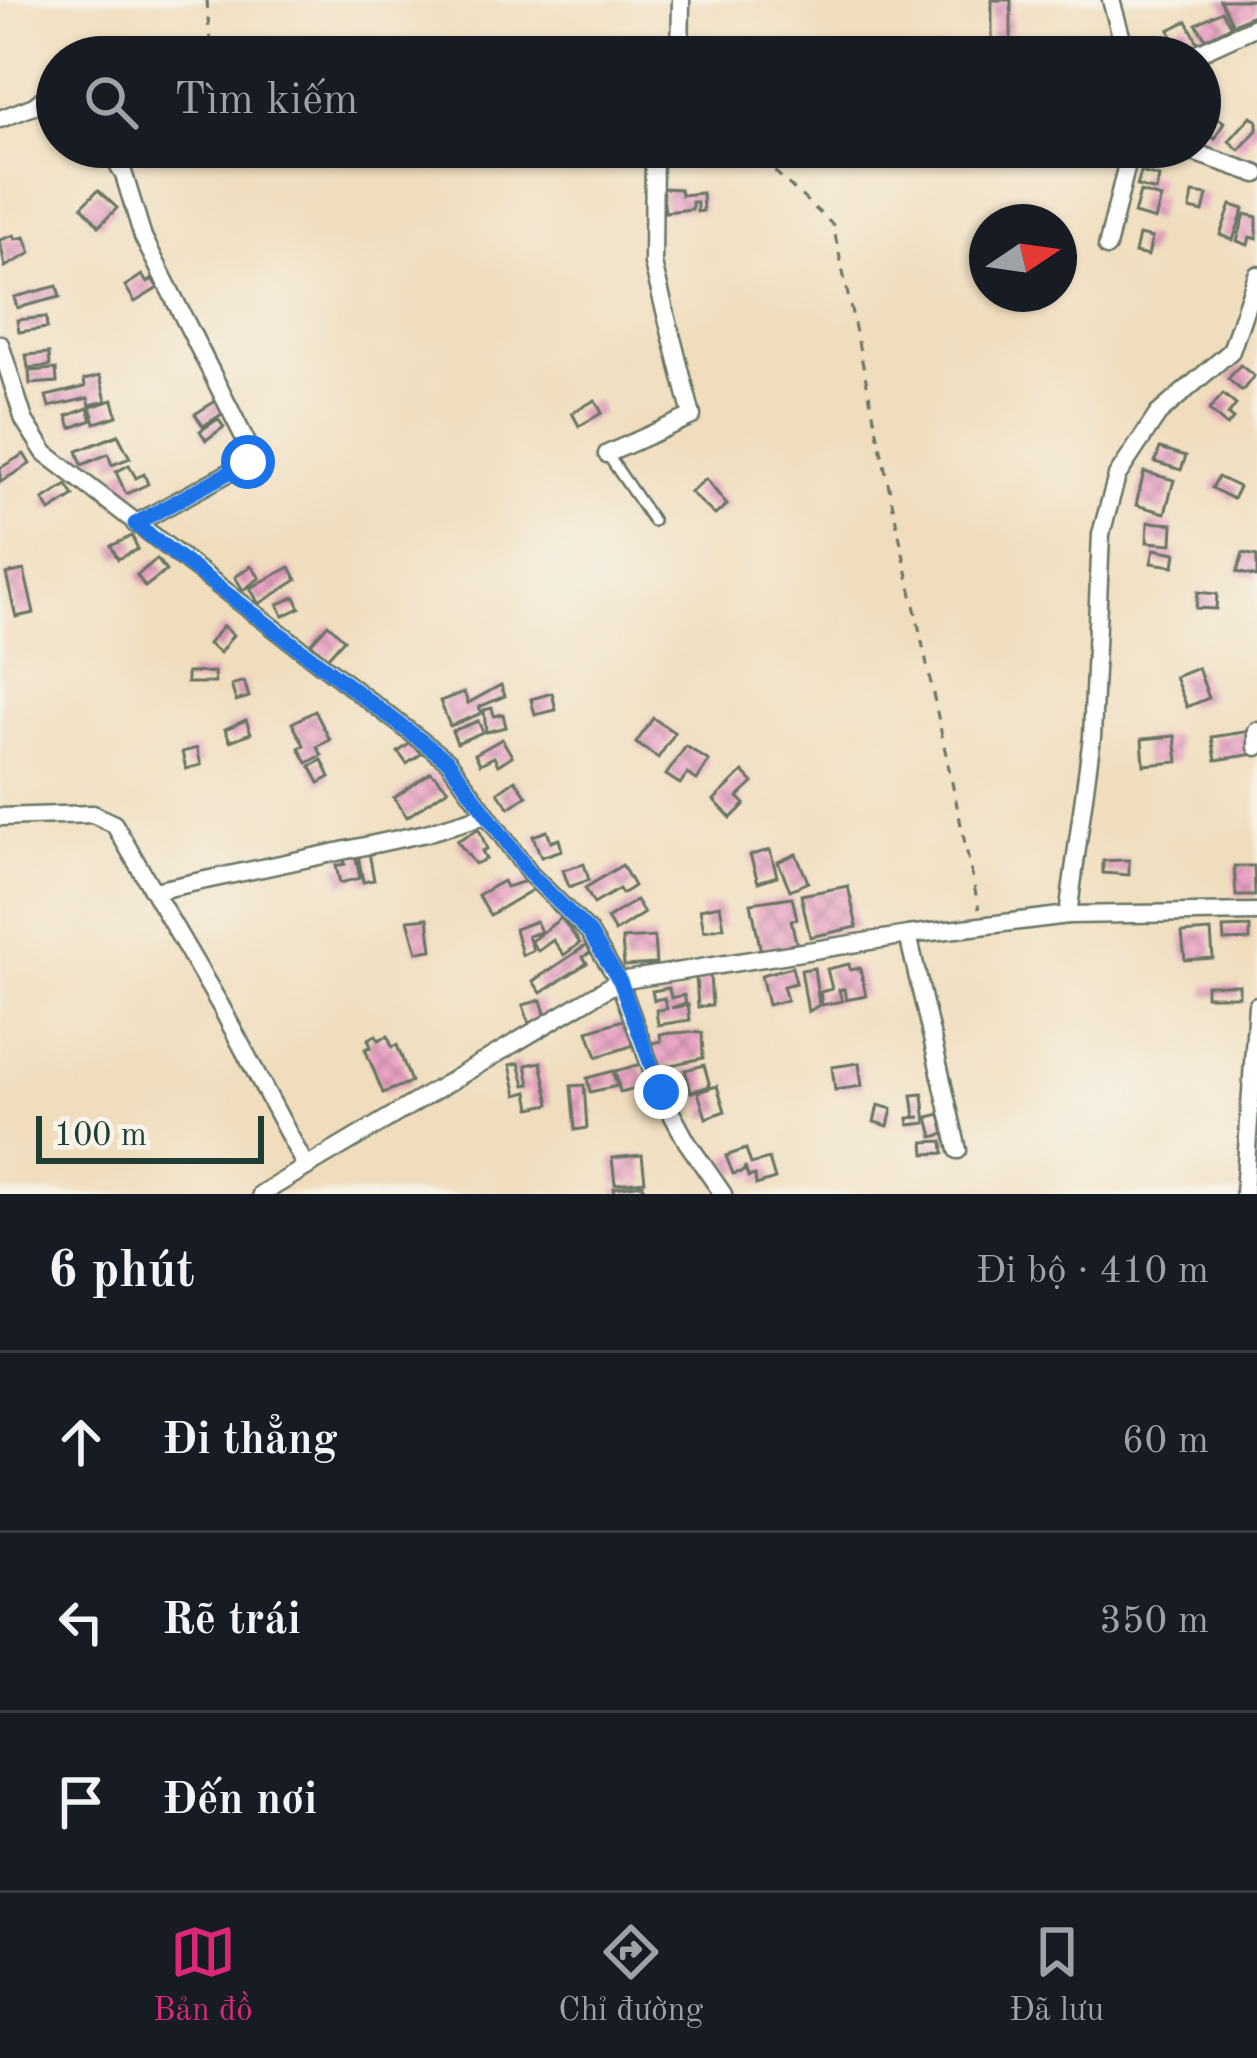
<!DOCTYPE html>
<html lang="vi">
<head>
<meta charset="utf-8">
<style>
  body { margin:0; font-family:"Old Standard TT",serif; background:#242831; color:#f1f3f6 }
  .compass { position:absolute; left:969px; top:204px; width:108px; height:108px; border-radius:50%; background:#171b24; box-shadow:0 3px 9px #0004; rotate:77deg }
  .scale { position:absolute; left:36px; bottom:30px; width:228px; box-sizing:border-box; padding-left:12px; border:6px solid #1f3d34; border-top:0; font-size:33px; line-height:42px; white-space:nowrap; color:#1f3d34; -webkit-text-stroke:9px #f7f3e8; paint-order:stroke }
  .stop { position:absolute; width:36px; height:36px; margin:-27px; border:9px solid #1a73e8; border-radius:50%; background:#fff }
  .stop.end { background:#1a73e8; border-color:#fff; box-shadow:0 3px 12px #0008 }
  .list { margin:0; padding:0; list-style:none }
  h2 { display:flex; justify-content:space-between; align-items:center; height:156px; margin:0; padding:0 48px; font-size:51px }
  h2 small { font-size:39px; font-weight:400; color:#9ea1a6 }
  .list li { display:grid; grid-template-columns:78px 1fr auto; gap:36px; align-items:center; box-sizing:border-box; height:180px; padding:0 48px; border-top:3px solid #363941 }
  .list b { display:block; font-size:45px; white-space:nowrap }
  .list em { font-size:39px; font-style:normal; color:#9ea1a6 }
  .icon { flex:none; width:66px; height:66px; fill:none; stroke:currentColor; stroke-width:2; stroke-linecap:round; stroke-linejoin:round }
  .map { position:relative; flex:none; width:1257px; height:1194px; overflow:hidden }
  .search { position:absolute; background:#171b24; box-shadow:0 3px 9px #0004; left:36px; right:36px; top:36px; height:132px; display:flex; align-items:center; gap:30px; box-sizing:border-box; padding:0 42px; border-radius:66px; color:#9ea1a6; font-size:45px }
  .sheet { height:696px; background:#171b24 }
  nav { display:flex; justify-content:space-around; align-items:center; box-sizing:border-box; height:168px; border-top:3px solid #363941; background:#171b24; font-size:33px; color:#9ea1a6 }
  nav a { display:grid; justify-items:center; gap:6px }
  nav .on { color:#db2777 }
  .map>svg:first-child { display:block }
  .building { fill:url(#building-cross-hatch) }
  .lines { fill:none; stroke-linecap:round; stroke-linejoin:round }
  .service-casing { stroke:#687564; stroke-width:14 }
  .minor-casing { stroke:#687564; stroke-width:21 }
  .path { stroke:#687564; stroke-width:3; stroke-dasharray:9 9; stroke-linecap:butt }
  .service { stroke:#fff; stroke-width:9 }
  .minor { stroke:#fff; stroke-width:16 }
  .route { stroke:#1a73e8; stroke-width:15 }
</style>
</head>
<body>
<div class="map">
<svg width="1257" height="1194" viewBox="0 0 1257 1194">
  <defs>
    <pattern id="building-cross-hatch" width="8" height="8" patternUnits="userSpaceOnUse" patternTransform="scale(3)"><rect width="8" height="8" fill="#eaa2c4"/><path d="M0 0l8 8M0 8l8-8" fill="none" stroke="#bd85a0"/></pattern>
  </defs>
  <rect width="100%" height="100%" fill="#f7f3e8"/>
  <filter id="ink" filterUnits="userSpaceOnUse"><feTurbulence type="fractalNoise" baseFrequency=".00833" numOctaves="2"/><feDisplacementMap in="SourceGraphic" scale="24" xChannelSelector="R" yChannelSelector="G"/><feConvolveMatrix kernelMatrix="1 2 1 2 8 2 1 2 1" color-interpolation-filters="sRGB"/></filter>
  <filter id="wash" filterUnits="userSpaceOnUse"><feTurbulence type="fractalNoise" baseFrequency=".004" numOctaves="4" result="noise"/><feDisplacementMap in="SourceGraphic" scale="48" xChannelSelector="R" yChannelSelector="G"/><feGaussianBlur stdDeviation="2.7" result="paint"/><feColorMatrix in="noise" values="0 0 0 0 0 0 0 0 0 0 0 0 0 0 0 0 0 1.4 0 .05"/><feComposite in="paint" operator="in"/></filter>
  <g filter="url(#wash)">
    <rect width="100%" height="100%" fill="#f0ddbd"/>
    <g id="blocks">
      <g class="building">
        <rect x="992" y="0" width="19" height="57"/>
        <polygon points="1220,0 1257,0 1257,13 1233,24"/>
        <polygon points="1222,11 1231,26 1206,39 1196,24"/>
        <polygon points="1187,21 1200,47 1182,56 1169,30"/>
        <polygon points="971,48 971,57 936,57 935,49"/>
        <polygon points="1213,115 1224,122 1215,139 1204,132"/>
        <polygon points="1251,116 1257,121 1257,130 1239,150 1229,141"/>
        <polygon points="1141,172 1159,177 1156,191 1137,186"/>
        <polygon points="662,188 680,189 681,195 702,193 703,211 697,212 697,202 692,202 692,209 665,212"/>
        <polygon points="98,190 117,208 99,226 82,206"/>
        <polygon points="1140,192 1161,198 1155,220 1134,214"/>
        <polygon points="1193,193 1207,195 1203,212 1190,209"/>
        <polygon points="1231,205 1244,209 1233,240 1220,235"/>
        <polygon points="1245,214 1257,217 1257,239 1250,237 1248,245 1237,241"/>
        <polygon points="14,235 16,239 25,237 31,253 5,267 0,240"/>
        <polygon points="1139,235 1152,238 1148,256 1135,253"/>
        <polygon points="142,275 147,283 152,279 158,288 135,302 125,286"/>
        <polygon points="57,286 60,297 17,308 14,297"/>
        <polygon points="46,317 47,328 19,332 17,320"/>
        <polygon points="49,353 50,366 28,368 26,355"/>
        <polygon points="1240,365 1254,376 1242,391 1228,379"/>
        <polygon points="56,369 57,382 30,384 29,371"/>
        <polygon points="100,376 106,401 90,405 88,398 49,407 46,396 85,387 84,380"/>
        <polygon points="1223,394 1236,405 1228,415 1233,419 1227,426 1209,410"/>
        <polygon points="219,399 227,411 203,426 195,414"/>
        <polygon points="113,400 117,416 95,423 90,407"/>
        <polygon points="595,400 602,413 579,426 572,413"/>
        <polygon points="88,408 92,420 71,428 67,416"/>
        <polygon points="218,419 224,427 206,440 200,431"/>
        <polygon points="118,435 130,458 112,465 108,454 82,465 77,451"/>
        <polygon points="1160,448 1186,456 1181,470 1155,462"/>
        <polygon points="24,454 30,464 0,482 0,468"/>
        <polygon points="129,465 136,478 144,474 148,484 126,494 116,472"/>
        <polygon points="1144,472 1174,480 1165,513 1136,505"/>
        <polygon points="1218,477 1239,487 1233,499 1212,488"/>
        <polygon points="706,479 727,505 715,515 690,492"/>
        <polygon points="67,485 74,496 50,511 43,500"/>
        <polygon points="1148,522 1173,524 1172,544 1147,542"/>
        <polygon points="132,536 138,549 118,559 111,546"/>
        <polygon points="1154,549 1176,553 1174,566 1151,563"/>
        <polygon points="1243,553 1257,556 1257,577 1237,572"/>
        <polygon points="157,559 166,571 145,587 137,575"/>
        <polygon points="251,566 260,578 243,590 235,577"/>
        <polygon points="290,567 297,580 259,604 250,588"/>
        <polygon points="24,570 34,613 16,617 6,574"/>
        <polygon points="1198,592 1217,594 1216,609 1196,608"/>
        <polygon points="295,597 300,608 283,616 278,604"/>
        <polygon points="328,624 344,639 327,658 311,643"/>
        <polygon points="223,626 233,635 220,653 208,644"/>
        <polygon points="1198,668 1209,698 1187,707 1175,677"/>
        <polygon points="214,672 215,683 187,683 187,673"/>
        <polygon points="244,681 249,697 236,701 231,685"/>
        <polygon points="501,685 505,696 479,707 482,713 450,726 440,701 464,692 468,703"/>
        <polygon points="552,693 556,710 535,715 531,699"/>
        <polygon points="492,708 494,716 503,714 506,727 486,732 484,710"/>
        <polygon points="315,711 330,740 317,747 322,755 307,763 299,748 304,745 292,723"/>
        <polygon points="653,718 675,733 658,758 636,743"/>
        <polygon points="246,720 251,733 230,741 225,729"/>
        <polygon points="478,721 483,732 457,743 452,731"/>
        <polygon points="1251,731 1255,754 1216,760 1212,737"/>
        <polygon points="1175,736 1178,762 1144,765 1142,739"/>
        <polygon points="502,739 512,756 498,765 494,757 480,764 475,754"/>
        <polygon points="412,742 421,754 407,764 398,752"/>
        <polygon points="686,746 709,761 697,780 687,774 680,784 666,775"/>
        <polygon points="197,748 201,765 186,769 182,752"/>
        <polygon points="322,760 330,777 319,783 310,766"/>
        <polygon points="431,772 448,789 407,817 394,798"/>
        <polygon points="743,772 753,783 738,797 745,804 731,818 714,800"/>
        <polygon points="515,780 527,796 509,808 498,792"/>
        <polygon points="479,829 487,849 482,851 486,859 475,864 457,841"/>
        <polygon points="547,831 551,842 559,839 562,850 541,857 533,836"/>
        <polygon points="368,847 374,880 363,882 357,849"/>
        <polygon points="354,850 360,878 340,883 336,866 345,864 342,851"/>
        <polygon points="770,850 777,876 758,882 750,855"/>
        <polygon points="796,854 808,882 790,890 778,862"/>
        <polygon points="1121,860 1129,860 1129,875 1103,873 1103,861"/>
        <polygon points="584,864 589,880 569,887 563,870"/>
        <polygon points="622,865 634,886 622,894 619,889 594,904 585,888"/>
        <polygon points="1234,866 1254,866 1255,896 1236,896"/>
        <polygon points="533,879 537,887 490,915 478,895 503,881 506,887"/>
        <polygon points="848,886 857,927 810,937 801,895"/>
        <polygon points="792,897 797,919 791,920 797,946 761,952 751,903"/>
        <polygon points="636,900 644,913 615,932 607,919"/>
        <polygon points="720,905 724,927 704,931 700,909"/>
        <polygon points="428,918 432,950 417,952 408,920"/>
        <polygon points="561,918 580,943 564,955 553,940 538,951 531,941"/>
        <polygon points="536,921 541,932 528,936 533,950 522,955 515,929"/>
        <polygon points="1250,927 1250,940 1224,941 1223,928"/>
        <polygon points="1211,931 1213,958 1185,960 1182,933"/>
        <polygon points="654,937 656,964 624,966 622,939"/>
        <polygon points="587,945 591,952 583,957 587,963 541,993 533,981"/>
        <polygon points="849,964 850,970 860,968 866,996 846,1000 844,989 839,990 842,1001 822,1005 820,992 832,989 827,969"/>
        <polygon points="792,967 796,983 783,986 787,1000 768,1005 761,975"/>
        <polygon points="814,968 819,1005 808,1012 801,970"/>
        <polygon points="710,975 712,1005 698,1007 696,976"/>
        <rect x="1206" y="985" width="33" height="11"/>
        <polygon points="669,988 671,998 684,995 686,1003 671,1008 688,1005 690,1020 658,1025 656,1010 667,1009 664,998 654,1000 652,991"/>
        <polygon points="541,1000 546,1017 529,1023 523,1005"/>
        <polygon points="626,1019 634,1045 597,1057 588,1031"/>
        <polygon points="689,1032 702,1033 703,1058 657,1068 652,1043 661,1041 660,1034"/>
        <polygon points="376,1035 378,1040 388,1036 392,1047 397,1045 411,1082 383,1093 365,1049 371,1047 368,1039"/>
        <polygon points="541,1062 550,1104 531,1108 528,1092 517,1095 510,1065 519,1063 525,1085 530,1084 526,1065"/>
        <polygon points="859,1063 862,1086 835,1090 832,1067"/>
        <polygon points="641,1064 646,1086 620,1092 615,1071"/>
        <polygon points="704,1065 710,1086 691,1092 685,1070"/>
        <polygon points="613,1071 617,1086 590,1092 587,1078"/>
        <polygon points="584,1085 587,1128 575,1130 571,1086"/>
        <polygon points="717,1086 725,1111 706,1118 698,1092"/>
        <polygon points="923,1094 926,1123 909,1125 908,1118 921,1117 915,1117 912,1095"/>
        <polygon points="878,1105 892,1109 888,1126 874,1122"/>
        <polygon points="940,1114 945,1134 933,1137 928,1117"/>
        <polygon points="943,1141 944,1153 925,1154 924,1142"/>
        <polygon points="746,1149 751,1164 769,1159 775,1179 756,1185 755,1175 748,1177 745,1166 744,1171 733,1174 726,1156"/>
        <polygon points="642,1155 645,1181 615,1184 612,1158"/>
        <polygon points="643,1184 644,1194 615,1194 614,1188"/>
      </g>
    </g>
  </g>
  <g filter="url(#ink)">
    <use href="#blocks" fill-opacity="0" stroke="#687564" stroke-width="3"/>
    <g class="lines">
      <g class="service-casing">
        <polyline id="service" points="607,454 653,521"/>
      </g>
      <g class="minor-casing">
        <g id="minor">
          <polyline points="1111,0 1127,57"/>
          <polyline points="680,57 681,0"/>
          <polyline points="1189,57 1257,26"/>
          <polyline points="0,119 34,106 57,88"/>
          <polyline points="107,147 124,175 143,237 252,453 248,462 232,471 135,524"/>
          <polyline points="1178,147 1257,174"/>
          <polyline points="1107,247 1131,147"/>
          <polyline points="0,344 24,420 45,453 448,761 530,874 589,932 619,981 660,1092 687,1142 723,1194"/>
          <polyline points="607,454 692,416 653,264 654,147"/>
          <polyline points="1257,731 1257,747"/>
          <polyline points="0,817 93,814 114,824 220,1005 306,1167"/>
          <polyline points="154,891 426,833 486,815"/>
          <polyline points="1068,915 1092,737 1101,534 1117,476 1158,414 1231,351 1257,275"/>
          <polyline points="908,935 958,1150"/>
          <polyline points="261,1194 619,981 908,935 1068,915 1257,912"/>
          <polyline points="1244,1194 1257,1005"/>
        </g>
      </g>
      <g class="path">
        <polyline points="207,0 211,57"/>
        <polyline points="748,147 833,225 979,909"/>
      </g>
      <use href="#service" class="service"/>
      <use href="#minor" class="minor"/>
    </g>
  </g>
  <g class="lines" filter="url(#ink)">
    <polyline class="route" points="248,462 135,524 448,761 530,874 589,932 620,981 661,1092"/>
  </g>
</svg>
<svg class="compass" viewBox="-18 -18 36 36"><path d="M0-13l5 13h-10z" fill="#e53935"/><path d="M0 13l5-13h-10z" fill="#9ea1a6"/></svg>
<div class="scale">100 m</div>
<div class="stop" style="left:248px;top:462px"></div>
<div class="stop end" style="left:661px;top:1092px"></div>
<div class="search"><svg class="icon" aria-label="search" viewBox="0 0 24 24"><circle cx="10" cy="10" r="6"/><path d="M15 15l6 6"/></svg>Tìm kiếm</div>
</div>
<section class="sheet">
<h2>6 phút<small>Đi bộ · 410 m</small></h2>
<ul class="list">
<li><svg class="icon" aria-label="ahead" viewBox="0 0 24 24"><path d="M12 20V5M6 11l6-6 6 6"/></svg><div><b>Đi thẳng</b></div><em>60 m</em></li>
<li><svg class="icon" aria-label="left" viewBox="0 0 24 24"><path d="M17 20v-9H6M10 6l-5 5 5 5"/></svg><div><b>Rẽ trái</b></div><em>350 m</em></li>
<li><svg class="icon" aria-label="arrive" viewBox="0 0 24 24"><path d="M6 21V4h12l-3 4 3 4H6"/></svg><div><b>Đến nơi</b></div></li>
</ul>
</section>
<nav>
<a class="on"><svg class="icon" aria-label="map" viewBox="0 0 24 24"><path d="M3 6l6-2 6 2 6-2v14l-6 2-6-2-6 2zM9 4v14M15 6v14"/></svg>Bản đồ</a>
<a><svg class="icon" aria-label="directions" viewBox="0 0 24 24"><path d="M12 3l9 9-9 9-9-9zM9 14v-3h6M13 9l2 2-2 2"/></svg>Chỉ đường</a>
<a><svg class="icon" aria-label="saved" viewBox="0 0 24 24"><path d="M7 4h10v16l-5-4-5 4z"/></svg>Đã lưu</a>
</nav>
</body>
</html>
